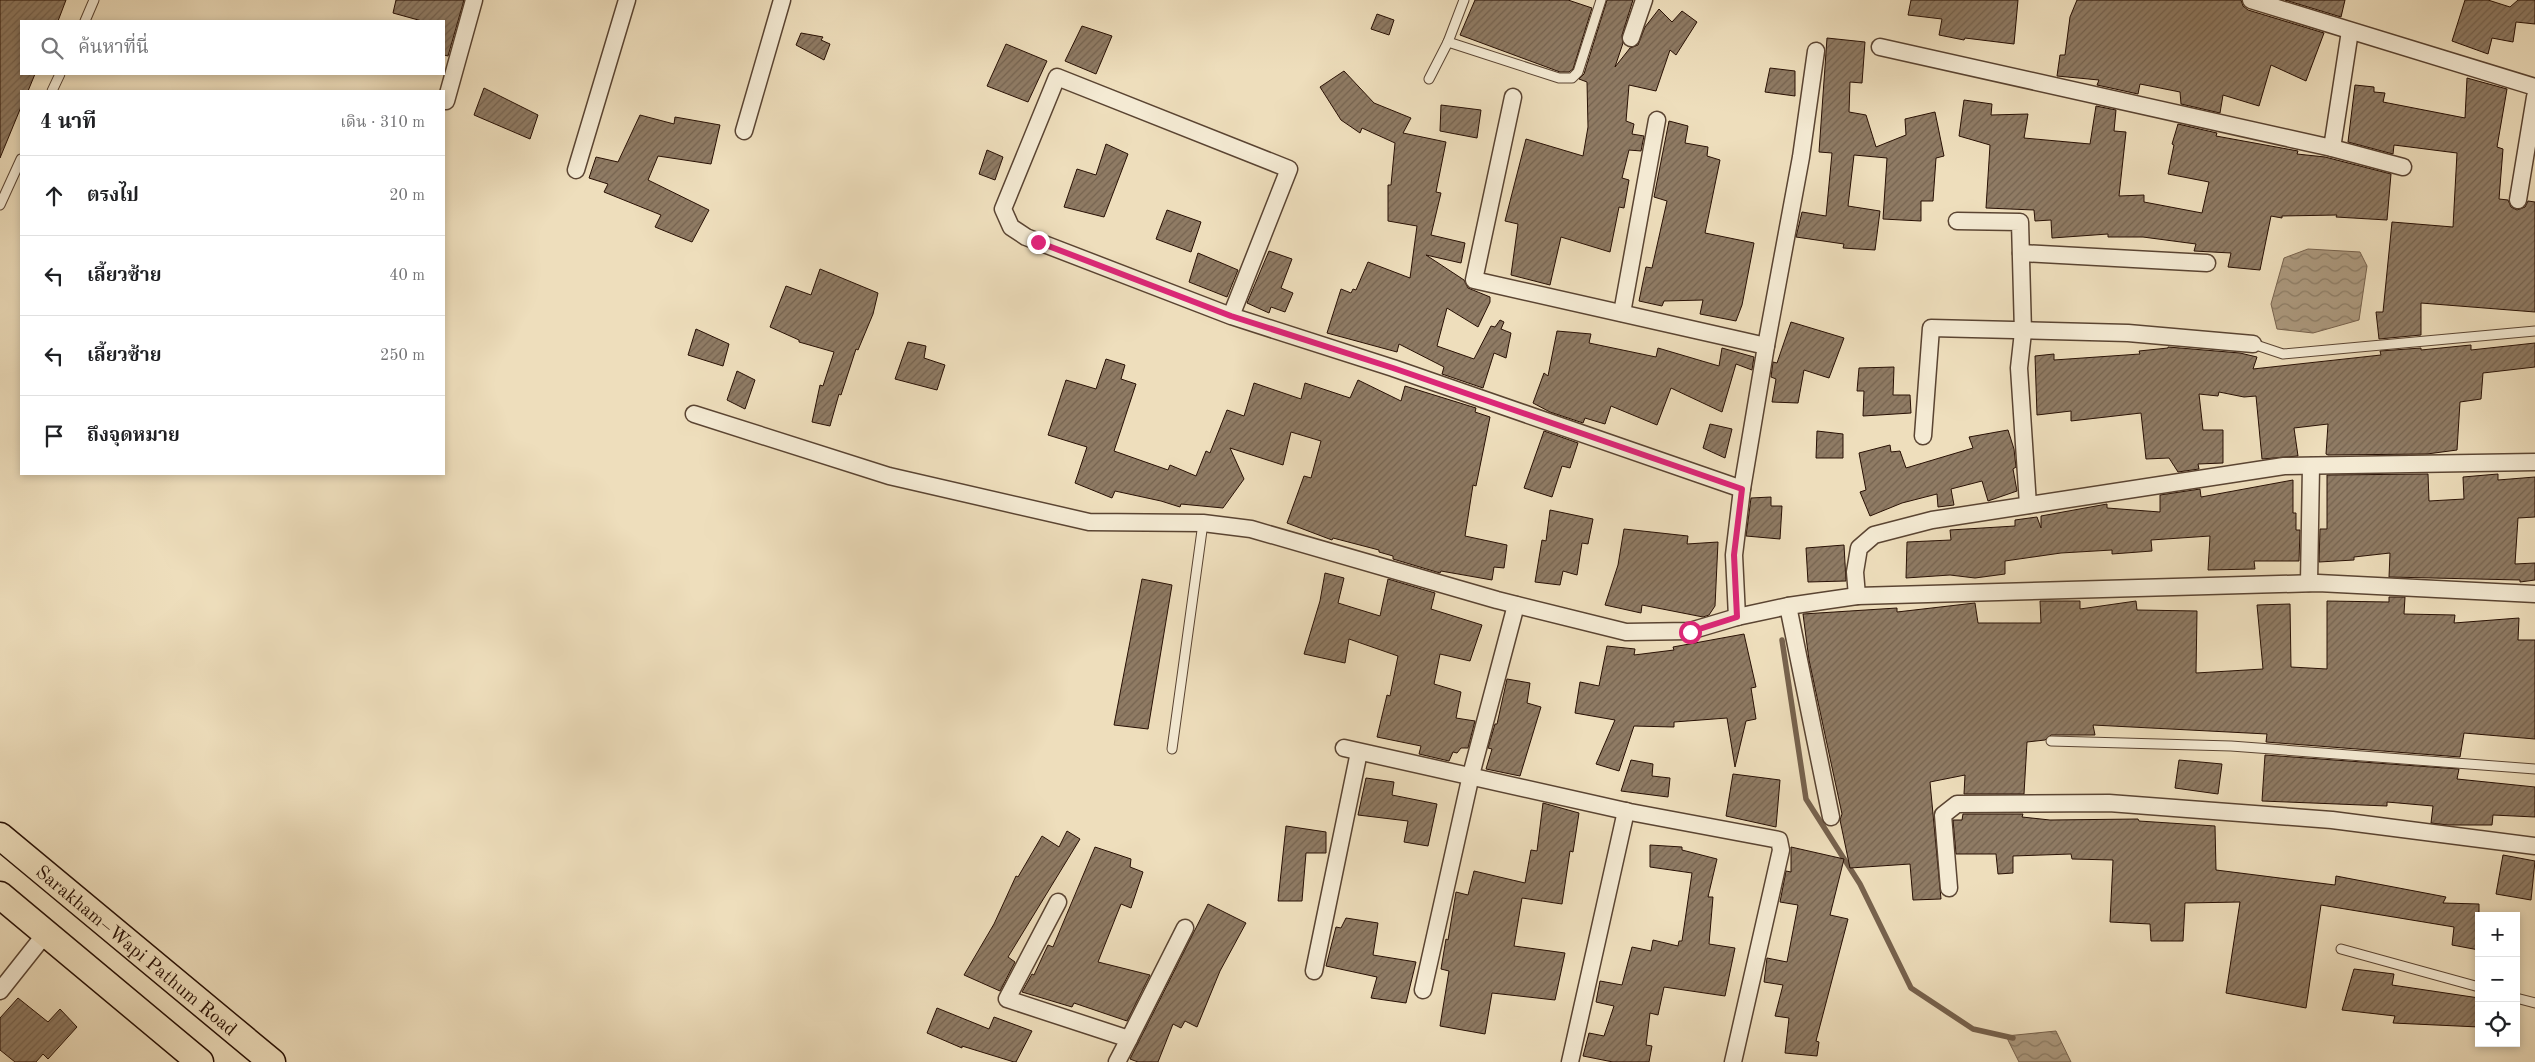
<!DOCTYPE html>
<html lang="th">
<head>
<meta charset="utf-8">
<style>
  body { margin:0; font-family:"Old Standard TT","Noto Serif Thai",serif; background:#f6f6f6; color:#202124 }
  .controls { position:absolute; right:15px; bottom:15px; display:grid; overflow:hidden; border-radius:0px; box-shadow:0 2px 8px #0003 }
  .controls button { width:45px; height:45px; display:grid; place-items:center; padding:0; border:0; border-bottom:1px solid #e0e0e0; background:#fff; color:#202124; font:25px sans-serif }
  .stop { position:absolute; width:15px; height:15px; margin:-11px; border:4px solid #db2777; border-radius:50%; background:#fff }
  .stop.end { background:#db2777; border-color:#fff; box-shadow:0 1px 5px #0008 }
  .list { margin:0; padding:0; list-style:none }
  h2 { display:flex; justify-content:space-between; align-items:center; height:65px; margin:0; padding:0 20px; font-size:21px }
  h2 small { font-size:16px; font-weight:400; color:#757577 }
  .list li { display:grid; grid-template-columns:32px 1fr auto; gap:15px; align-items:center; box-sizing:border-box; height:80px; padding:0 20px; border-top:1px solid #e0e0e0 }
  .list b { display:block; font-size:19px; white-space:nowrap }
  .list em { font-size:16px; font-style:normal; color:#757577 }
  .icon { flex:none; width:28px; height:28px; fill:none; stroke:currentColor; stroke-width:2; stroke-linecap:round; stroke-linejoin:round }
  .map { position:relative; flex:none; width:2535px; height:1062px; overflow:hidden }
  .search { position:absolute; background:#fff; box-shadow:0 2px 8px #0003; left:20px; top:20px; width:425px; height:55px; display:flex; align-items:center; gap:12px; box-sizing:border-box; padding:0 18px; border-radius:0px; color:#757577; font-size:19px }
  .panel { position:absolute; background:#fff; box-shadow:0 2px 8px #0003; left:20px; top:90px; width:425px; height:385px; border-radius:0px }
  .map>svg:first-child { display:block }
  .water { fill:url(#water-waves); stroke:#77624d }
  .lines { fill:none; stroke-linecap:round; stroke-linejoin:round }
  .stream { stroke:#77624d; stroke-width:5.5 }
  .building { fill:url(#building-hatch); stroke:#281004 }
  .lane-casing { stroke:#5a4432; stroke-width:11 }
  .street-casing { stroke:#5a4432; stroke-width:19 }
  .primary-casing { stroke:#281004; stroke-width:29 }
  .lane { stroke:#f4ead3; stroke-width:9 }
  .street { stroke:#f4ead3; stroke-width:16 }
  .primary { stroke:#eedebc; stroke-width:26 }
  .route { stroke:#db2777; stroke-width:6 }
  .labels { text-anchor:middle; stroke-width:4.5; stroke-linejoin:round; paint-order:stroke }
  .street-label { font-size:19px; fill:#281004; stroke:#f4ead3 }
</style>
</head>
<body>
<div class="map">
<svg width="2535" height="1062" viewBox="0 0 2535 1062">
  <defs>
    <pattern id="water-waves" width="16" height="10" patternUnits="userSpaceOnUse" patternTransform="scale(1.25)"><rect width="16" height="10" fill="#ab987d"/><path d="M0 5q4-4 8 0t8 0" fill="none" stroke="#8b7b64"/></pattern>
    <pattern id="building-hatch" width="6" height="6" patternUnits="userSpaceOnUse" patternTransform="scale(1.25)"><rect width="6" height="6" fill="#8f7b64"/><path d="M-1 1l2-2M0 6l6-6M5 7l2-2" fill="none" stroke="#756350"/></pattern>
  </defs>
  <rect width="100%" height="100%" fill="#eedebc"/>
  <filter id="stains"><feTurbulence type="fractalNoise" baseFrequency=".004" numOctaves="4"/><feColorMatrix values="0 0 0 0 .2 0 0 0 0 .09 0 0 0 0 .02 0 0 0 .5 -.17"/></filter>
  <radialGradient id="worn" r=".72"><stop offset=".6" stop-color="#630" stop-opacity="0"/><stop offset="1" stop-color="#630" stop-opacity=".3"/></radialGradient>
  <g class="water">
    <polygon points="2308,249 2360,252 2367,266 2359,320 2313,333 2277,329 2271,304 2284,258"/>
    <polygon points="2056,1031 2071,1062 2019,1062 2006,1036"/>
  </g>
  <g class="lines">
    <polyline class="stream" points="1782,640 1806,799 1860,884 1911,988 1973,1029 2013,1038"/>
  </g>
  <g class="building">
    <polygon points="0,0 66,0 58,21 21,21 21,74 35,74 28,91 21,91 21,107 0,158"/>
    <polygon points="396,0 464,0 448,56 444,55 444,21 422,21 393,13"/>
    <polygon points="1475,0 1568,0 1592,8 1573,69 1569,72 1560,72 1460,35"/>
    <polygon points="1607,0 1633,0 1622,35 1623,43 1615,67 1630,48 1638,45 1645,27 1659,9 1672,22 1682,11 1697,22 1676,55 1670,50 1656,91 1629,85 1626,121 1634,124 1632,134 1644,136 1641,151 1629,150 1622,178 1629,180 1624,208 1619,207 1610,252 1561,237 1550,285 1511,275 1518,224 1505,221 1526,139 1583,156 1588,127 1587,82 1579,79 1584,74"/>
    <polygon points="1911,0 2018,0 2014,44 1965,38 1964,40 1939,35 1942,19 1908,15"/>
    <polygon points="2077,0 2241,0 2243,6 2248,10 2324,33 2306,81 2271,65 2259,106 2223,95 2220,113 2181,104 2180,92 2140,84 2138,94 2097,85 2099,80 2057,76 2060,55 2065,55 2070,17"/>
    <polygon points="2285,0 2345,0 2341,17"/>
    <polygon points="2465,0 2488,0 2510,7 2518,0 2535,0 2535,24 2516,22 2513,42 2492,38 2488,54 2452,41"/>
    <polygon points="1377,14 1394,20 1389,35 1371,29"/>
    <polygon points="1082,26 1112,36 1096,74 1065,61"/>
    <polygon points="801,33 823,37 821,40 830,44 824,60 796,45"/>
    <polygon points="1827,38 1865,42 1862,83 1850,82 1849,112 1866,115 1876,147 1906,135 1905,119 1935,112 1944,156 1936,158 1933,201 1921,201 1921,221 1883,219 1887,158 1854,155 1848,206 1880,211 1875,250 1843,248 1844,244 1796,237 1802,212 1826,216 1832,153 1819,152"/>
    <polygon points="1006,44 1047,61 1028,102 987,86"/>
    <polygon points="1770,68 1795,71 1795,96 1765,92"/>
    <polygon points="1344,71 1374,103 1411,118 1403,133 1446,142 1436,192 1441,193 1431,235 1465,243 1461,263 1426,255 1464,280 1468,288 1490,297 1490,302 1478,327 1447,308 1437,346 1474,359 1491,326 1495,327 1500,320 1504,322 1501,329 1511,333 1506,358 1494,353 1483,388 1442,374 1444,367 1399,344 1397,352 1327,333 1341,289 1351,293 1353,289 1356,290 1368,262 1410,278 1417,226 1388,221 1388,185 1391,185 1395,143 1362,128 1360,133 1341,120 1320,87"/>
    <polygon points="2467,78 2507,89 2497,147 2503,149 2499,199 2508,200 2511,207 2517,210 2525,207 2528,201 2535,202 2535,312 2421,303 2421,335 2379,339 2376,312 2383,312 2392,222 2453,227 2457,153 2394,145 2393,154 2348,142 2355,85 2374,87 2374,92 2385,93 2383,102 2465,118"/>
    <polygon points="484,88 538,115 530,139 474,115"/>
    <polygon points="1964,100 1992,104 1991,115 2028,114 2024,138 2090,144 2096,106 2116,110 2114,131 2126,132 2119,196 2144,195 2144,202 2202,213 2209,182 2168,174 2174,145 2172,144 2178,124 2217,133 2216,136 2298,151 2297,154 2325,157 2391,174 2387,220 2336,217 2337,215 2282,216 2282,218 2271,216 2260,270 2228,267 2231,253 2194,251 2196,244 2143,237 2108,237 2108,234 2052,238 2051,220 2035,221 2034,210 1986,208 1990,145 1959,136"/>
    <polygon points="1441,105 1481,110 1477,138 1440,131"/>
    <polygon points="640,115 674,124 675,117 720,125 711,164 658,156 648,180 709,210 692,242 655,227 661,215 604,192 608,184 589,178 596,157 618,162"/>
    <polygon points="1669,121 1688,126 1685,143 1708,147 1707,156 1720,160 1705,233 1754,243 1742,305 1736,321 1700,314 1703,300 1664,301 1662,306 1639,301 1646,267 1652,268 1667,201 1654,197"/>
    <polygon points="1106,144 1128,154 1104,217 1064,207 1077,169 1096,175"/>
    <polygon points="987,150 1003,157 995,180 979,174"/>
    <polygon points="1167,210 1201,222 1191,252 1156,239"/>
    <polygon points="1269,251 1292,259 1281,288 1293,293 1285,312 1271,307 1269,313 1247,303"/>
    <polygon points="1198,253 1238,270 1227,297 1189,282"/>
    <polygon points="820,269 878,293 873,314 858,350 856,349 841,395 839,394 830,426 812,422 820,385 823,386 834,352 799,342 799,340 770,327 786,286 811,295"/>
    <polygon points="1791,322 1844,338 1829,378 1804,370 1798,403 1772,402 1776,379 1771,377 1773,362 1777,363"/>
    <polygon points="696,329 729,344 723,366 688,355"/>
    <polygon points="1557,331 1591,334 1589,343 1656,357 1658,348 1719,366 1722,348 1754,357 1752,370 1736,364 1722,412 1671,388 1657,425 1611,406 1605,424 1585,418 1583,423 1550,412 1533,403 1544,373 1548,376"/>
    <polygon points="908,342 926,346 924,358 945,365 937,390 895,379"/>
    <polygon points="2535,343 2535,367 2483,373 2481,399 2460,402 2457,450 2427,454 2328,455 2326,454 2328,424 2294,428 2298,456 2262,459 2256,396 2244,397 2219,392 2218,396 2199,394 2203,430 2223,430 2223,463 2198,464 2199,469 2178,472 2169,458 2146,459 2141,413 2071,421 2071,411 2037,415 2035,356 2054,354 2054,360 2140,354 2139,351 2168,348 2168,347 2240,353 2257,357 2253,369 2381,355 2380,351 2421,348 2421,350 2471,345 2471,350"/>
    <polygon points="1106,359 1125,365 1121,379 1136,384 1114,451 1168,470 1170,465 1196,476 1206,451 1210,453 1227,410 1244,416 1254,383 1301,399 1305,383 1350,398 1358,380 1401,401 1405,386 1476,408 1475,412 1490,417 1476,486 1473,485 1465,536 1507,545 1504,568 1494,567 1492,580 1441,571 1440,573 1393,559 1393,556 1379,552 1379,550 1333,538 1332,540 1287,523 1304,476 1311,478 1321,441 1291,432 1283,465 1230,448 1244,479 1223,508 1181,504 1180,507 1161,501 1115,491 1112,498 1075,483 1087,447 1048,435 1066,380 1096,389"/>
    <polygon points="1894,367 1893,395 1910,395 1911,413 1863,416 1864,391 1857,391 1859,368"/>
    <polygon points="737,371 755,380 745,409 727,400"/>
    <polygon points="1710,424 1732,429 1725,458 1703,448"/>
    <polygon points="2008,430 2014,449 2016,467 2013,469 2017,491 1988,501 1982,481 1951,489 1954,505 1938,507 1937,494 1902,503 1870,516 1860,492 1866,490 1859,453 1890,445 1891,452 1900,451 1906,468 1973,448 1969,437"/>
    <polygon points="1544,431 1578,443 1570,468 1562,466 1552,497 1524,488"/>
    <polygon points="1817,431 1843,434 1843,458 1816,458"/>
    <polygon points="2428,474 2429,501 2464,499 2463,477 2498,474 2498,480 2535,477 2535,517 2518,518 2515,564 2535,563 2535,580 2520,582 2520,580 2389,577 2390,553 2354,557 2354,560 2319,562 2320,529 2327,529 2327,475"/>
    <polygon points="2293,480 2293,513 2296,513 2296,530 2300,530 2299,561 2254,561 2255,569 2208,570 2210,536 2151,540 2152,551 2112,554 2112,550 2061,553 2005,561 2005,574 1975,578 1950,575 1906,578 1907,542 1951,540 1950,530 2015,526 2015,520 2037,517 2041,528 2041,516 2107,504 2107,508 2160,512 2160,495 2200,489 2201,497"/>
    <polygon points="1771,497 1771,506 1782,506 1780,539 1746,536 1751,498"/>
    <polygon points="1550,510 1593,519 1588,544 1582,543 1577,575 1563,571 1560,585 1535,582 1542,540 1546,541"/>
    <polygon points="1624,529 1688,536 1687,544 1718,542 1715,606 1709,615 1703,617 1642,605 1641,613 1605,605 1618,565"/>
    <polygon points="1844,545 1846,581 1808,582 1806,548"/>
    <polygon points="1325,573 1344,578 1338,603 1380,616 1388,579 1435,593 1431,609 1482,625 1470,661 1440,654 1434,684 1461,692 1456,718 1475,721 1468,748 1461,748 1457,753 1453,752 1449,761 1419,754 1421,746 1377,737 1387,695 1390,696 1398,656 1349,639 1345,663 1304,654 1320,601"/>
    <polygon points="1142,579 1172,585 1148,729 1114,725"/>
    <polygon points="2389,597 2405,597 2404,614 2455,615 2454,623 2519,618 2518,640 2535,640 2535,739 2464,733 2460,757 2266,742 2267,734 2093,725 2095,735 2051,735 2045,740 2027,742 2024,794 1964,794 1965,775 1930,782 1941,899 1913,900 1910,864 1850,868 1840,820 1842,814 1809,660 1803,614 1897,608 1897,612 1975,603 1978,623 2041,623 2040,601 2080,601 2080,609 2136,601 2137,610 2197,611 2196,673 2263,669 2257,605 2290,604 2291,667 2327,669 2327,601 2389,602"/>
    <polygon points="1744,634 1756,687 1751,688 1756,719 1746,721 1735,767 1727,718 1674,722 1674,727 1634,726 1619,771 1596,764 1615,720 1575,713 1580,682 1599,686 1607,646 1635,649 1634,655 1674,650 1673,647"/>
    <polygon points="1507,679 1530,683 1527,703 1541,707 1520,776 1486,769 1492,749 1488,748 1495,724 1497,724"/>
    <polygon points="2265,755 2459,769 2457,779 2535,787 2535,817 2493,815 2492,825 2448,825 2431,823 2433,806 2387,802 2387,806 2262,801"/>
    <polygon points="1631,760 1653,764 1652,776 1670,778 1668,797 1621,791"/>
    <polygon points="2179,760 2222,764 2218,794 2175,788"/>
    <polygon points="1733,774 1780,780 1776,827 1726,816"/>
    <polygon points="1366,778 1394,782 1392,795 1437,804 1428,846 1404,842 1408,821 1358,815"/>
    <polygon points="1543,803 1579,813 1573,852 1570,851 1562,904 1522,898 1514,946 1565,953 1555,1000 1492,993 1485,1034 1440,1026 1449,971 1441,969 1446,939 1448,940 1456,892 1468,895 1474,871 1525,883 1531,850 1537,851"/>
    <polygon points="1963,814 2023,814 2022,817 2050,820 2138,819 2139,821 2215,826 2216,870 2335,885 2336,876 2446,897 2443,903 2479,904 2479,950 2452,945 2454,927 2321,905 2306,1008 2226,993 2240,902 2185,903 2183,941 2151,941 2150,924 2110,922 2113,860 2072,859 2071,854 2013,856 2013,873 1998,874 1996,854 1956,854 1953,820 1962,820"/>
    <polygon points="1286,826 1326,832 1326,853 1306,853 1302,901 1278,901"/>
    <polygon points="1067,831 1080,839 1008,957 1015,962 1000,991 964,975 994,924 1016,876 1018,877 1042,836 1059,847"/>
    <polygon points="1650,845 1682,847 1682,850 1717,859 1708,897 1713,897 1709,944 1735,948 1725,996 1664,987 1658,1015 1650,1013 1646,1045 1652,1046 1649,1062 1613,1062 1583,1056 1589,1033 1604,1036 1614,1006 1596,1002 1600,981 1622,985 1632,947 1651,951 1653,940 1678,946 1679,941 1682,941 1692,873 1650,867"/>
    <polygon points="1095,847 1131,859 1130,867 1143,872 1131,908 1121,904 1098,962 1150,975 1127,1021 1074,1003 1072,1007 1022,992 1032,974 1034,975 1048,945 1053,947"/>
    <polygon points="1791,847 1844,859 1830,915 1848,919 1816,1041 1819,1042 1817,1056 1785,1053 1789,1018 1775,1016 1783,985 1764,982 1767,958 1787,962 1798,905 1780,902 1786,871 1791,872"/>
    <polygon points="2503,855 2535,861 2531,900 2496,894"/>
    <polygon points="1208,904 1246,923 1220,971 1197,1027 1185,1021 1181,1028 1173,1024 1158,1062 1138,1062 1130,1059"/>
    <polygon points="1346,918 1378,923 1373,955 1416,962 1406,1003 1371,998 1377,977 1326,966 1336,927 1341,928"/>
    <polygon points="2354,969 2394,974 2392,985 2479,998 2479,1027 2393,1023 2395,1016 2342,1010"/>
    <polygon points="18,998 48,1022 60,1009 77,1027 48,1059 43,1054 36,1062 15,1062 0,1050 0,1018"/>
    <polygon points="937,1008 989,1029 994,1017 1032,1031 1016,1062 1014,1062 962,1046 962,1048 927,1033"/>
  </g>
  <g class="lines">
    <g class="lane-casing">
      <g id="lane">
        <polyline points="85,21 94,0"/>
        <polyline points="1448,42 1559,78 1572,78 1578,72 1601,0"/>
        <polyline points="1429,79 1448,42 1464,0"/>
        <polyline points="52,91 60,74"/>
        <polyline points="0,205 21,159"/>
        <polyline points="2253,344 2283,354 2535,331"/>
        <polyline points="2051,741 2231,746 2535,769"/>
        <polyline points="1172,749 1203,523"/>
        <polyline points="2341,949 2479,987"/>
        <polyline points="2516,998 2535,1003"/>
      </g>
    </g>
    <g class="street-casing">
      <g id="street">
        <polyline points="2251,0 2535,87"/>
        <polyline points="1631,38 1644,0"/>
        <polyline points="1880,47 2332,148 2350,31"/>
        <polyline points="1513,97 1474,280 1766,346"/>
        <polyline points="446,101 474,0"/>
        <polyline points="744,131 782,0"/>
        <polyline points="2332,148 2403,167"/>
        <polyline points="576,170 627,0"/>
        <polyline points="2518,200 2535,97"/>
        <polyline points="1957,221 2020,222 2023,332 2019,368 2028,505"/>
        <polyline points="2021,253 2207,263"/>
        <polyline points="1622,313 1657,120"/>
        <polyline points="1231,316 1289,169 1057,77 1003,209 1011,227 1026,237 1231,316 1393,368 1742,489"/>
        <polyline points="694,414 889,476 1089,522 1203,523 1251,529 1497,600 1626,632 1690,631 1737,617 1788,606 1857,596 2318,583 2535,594"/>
        <polyline points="1923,436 1931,328 2128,333 2253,344"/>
        <polyline points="2309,583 2311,466"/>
        <polyline points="1857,596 1855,572 1859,548 1874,535 1932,520 2284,466 2535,462"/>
        <polyline points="1788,606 1831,817"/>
        <polyline points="1737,617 1734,555 1742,489 1766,346 1801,157 1816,51"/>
        <polyline points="1344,748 1630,812 1779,840 1781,850 1733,1062"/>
        <polyline points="1949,888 1943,815 1957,804 2109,803 2332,820 2535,846"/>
        <polyline points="1058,902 1007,999 1129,1039 1117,1062"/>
        <polyline points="1314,971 1359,752"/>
        <polyline points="1423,990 1471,775 1516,605"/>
        <polyline points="0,991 46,933"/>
        <polyline points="1129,1039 1185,928"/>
        <polyline points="1570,1062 1626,811"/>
      </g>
    </g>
    <g class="primary-casing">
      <g id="primary">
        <path id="s1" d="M 0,836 L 272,1062"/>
        <polyline points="0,895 200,1062"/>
      </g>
    </g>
    <use href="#lane" class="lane"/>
    <use href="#street" class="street"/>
    <use href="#primary" class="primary"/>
  </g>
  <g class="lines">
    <polyline class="route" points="1038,242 1231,316 1393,368 1742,489 1734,555 1737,617 1690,632"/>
  </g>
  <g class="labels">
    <g class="street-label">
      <text dy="7" stroke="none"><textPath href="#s1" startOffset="178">Sarakham–Wapi Pathum Road</textPath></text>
    </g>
  </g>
  <rect width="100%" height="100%" filter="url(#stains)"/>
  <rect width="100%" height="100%" fill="url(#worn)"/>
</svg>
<div class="controls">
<button>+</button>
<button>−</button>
<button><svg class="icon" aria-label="locate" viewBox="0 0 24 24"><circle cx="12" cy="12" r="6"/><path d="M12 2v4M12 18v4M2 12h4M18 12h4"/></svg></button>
</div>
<div class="stop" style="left:1690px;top:632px"></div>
<div class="stop end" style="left:1038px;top:242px"></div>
<div class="search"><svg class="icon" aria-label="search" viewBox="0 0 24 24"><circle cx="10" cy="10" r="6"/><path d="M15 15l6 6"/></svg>ค้นหาที่นี่</div>
<section class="panel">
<h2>4 นาที<small>เดิน · 310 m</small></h2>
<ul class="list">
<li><svg class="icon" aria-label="ahead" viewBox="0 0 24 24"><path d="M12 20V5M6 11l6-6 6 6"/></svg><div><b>ตรงไป</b></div><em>20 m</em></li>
<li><svg class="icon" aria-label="left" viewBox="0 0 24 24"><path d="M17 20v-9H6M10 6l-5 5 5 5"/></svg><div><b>เลี้ยวซ้าย</b></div><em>40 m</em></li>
<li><svg class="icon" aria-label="left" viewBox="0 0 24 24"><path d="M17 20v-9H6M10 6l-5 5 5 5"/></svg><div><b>เลี้ยวซ้าย</b></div><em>250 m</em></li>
<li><svg class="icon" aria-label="arrive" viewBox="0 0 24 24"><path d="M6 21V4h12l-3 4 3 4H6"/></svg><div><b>ถึงจุดหมาย</b></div></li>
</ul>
</section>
</div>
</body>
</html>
